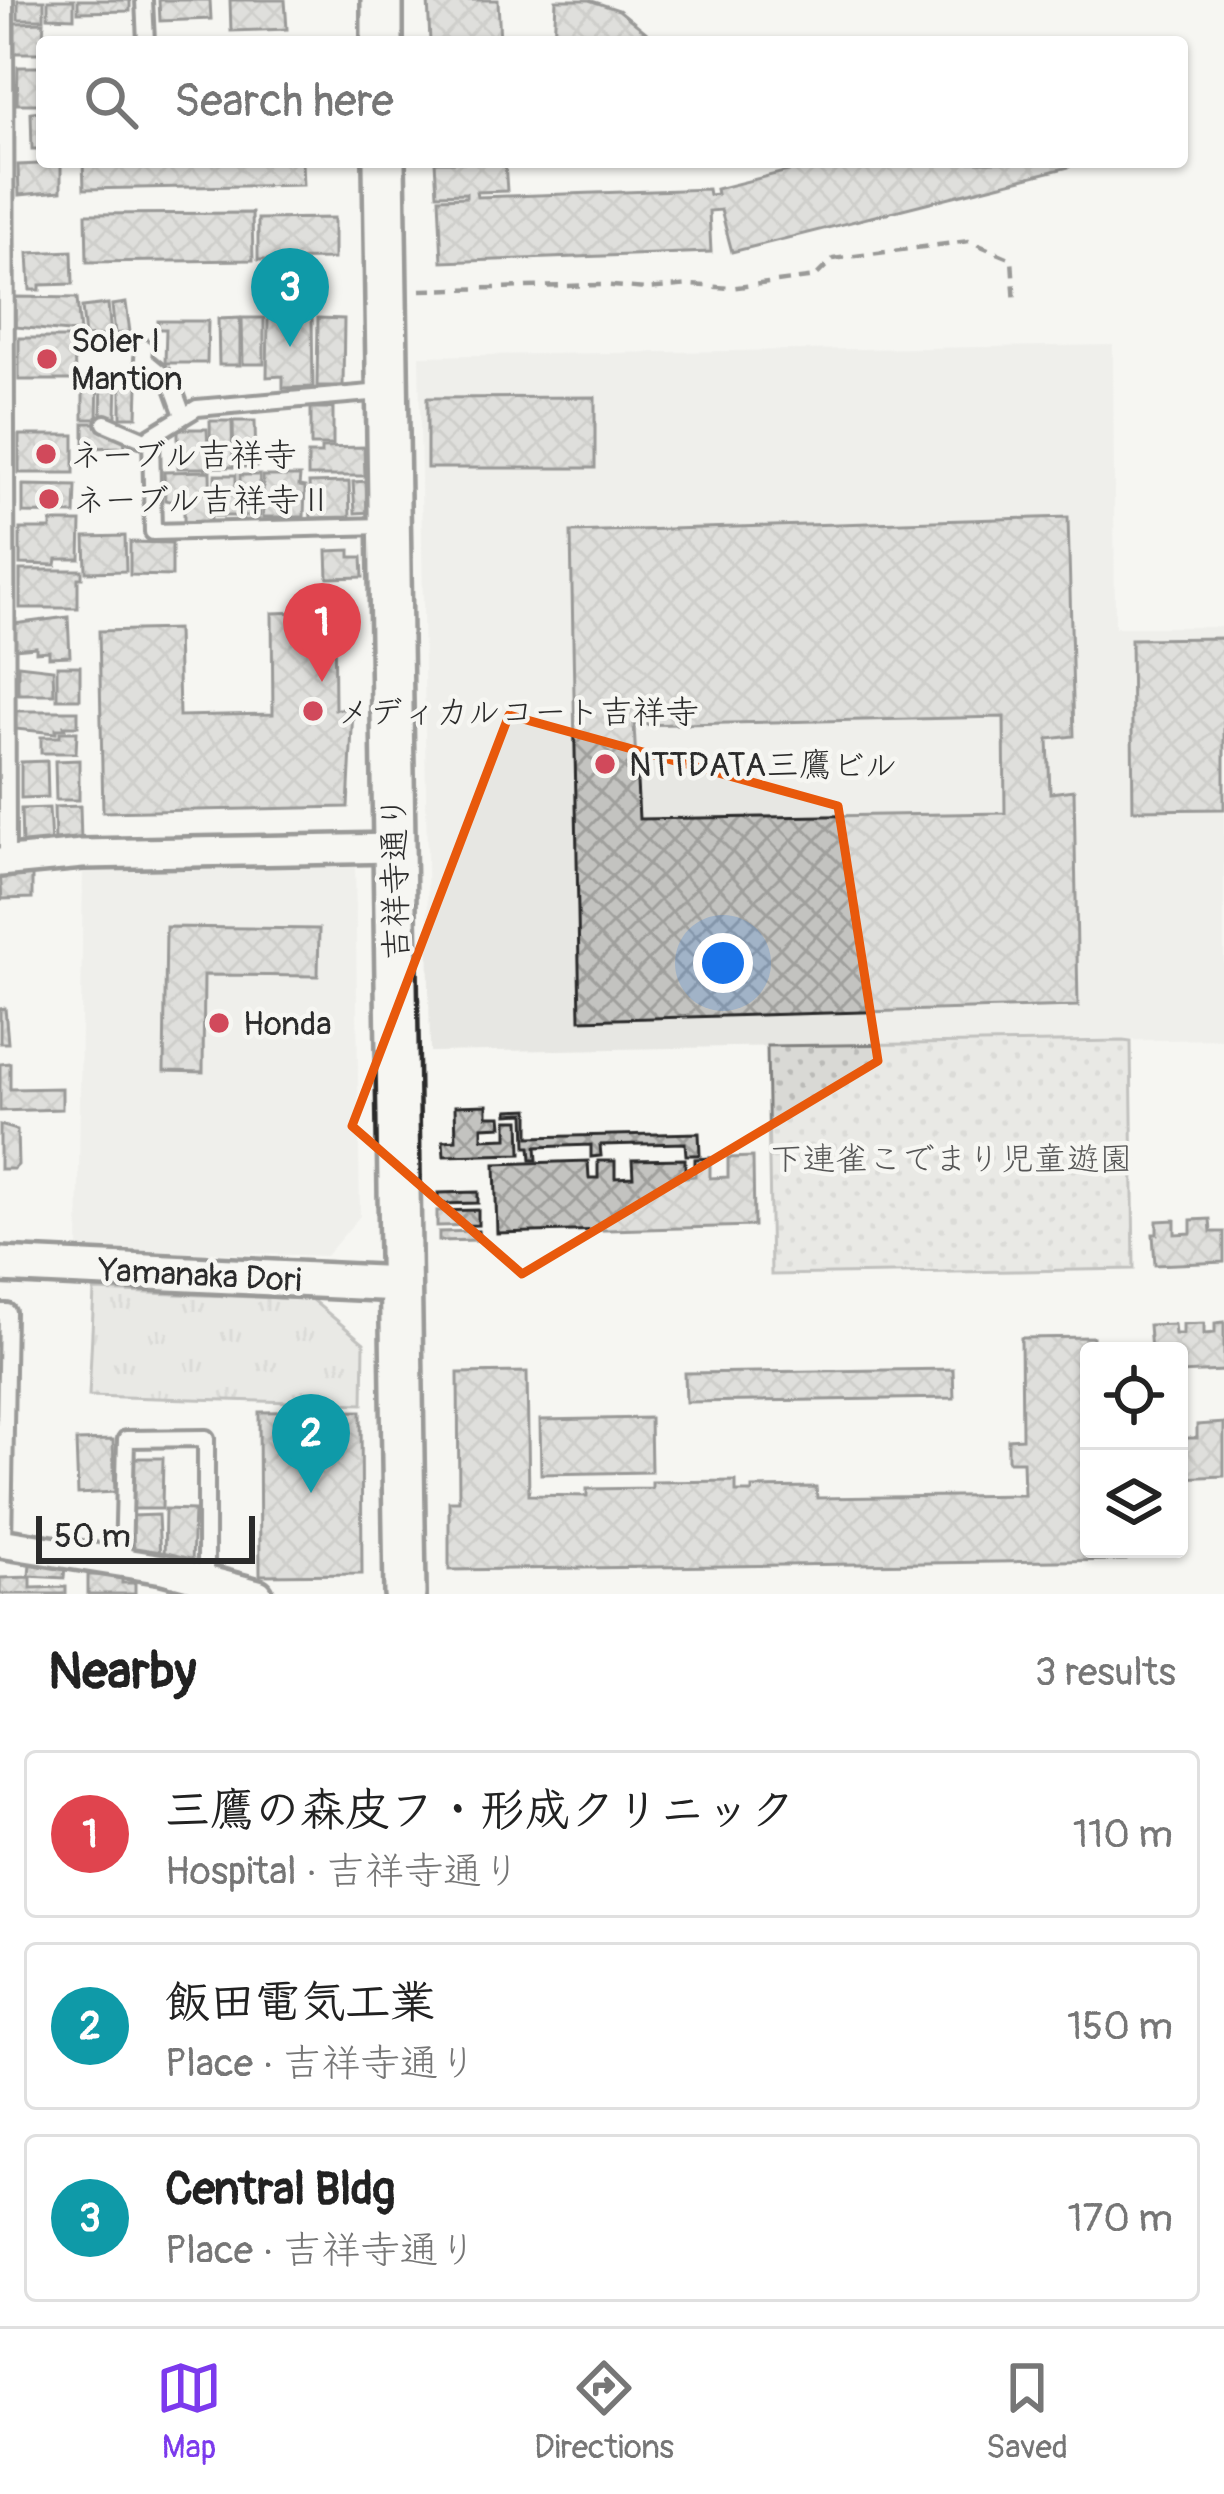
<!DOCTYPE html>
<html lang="en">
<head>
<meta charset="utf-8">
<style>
  body { margin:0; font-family:Pangolin,"Klee One",sans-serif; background:#f6f6f6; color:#222 }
  .controls { position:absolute; right:36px; bottom:36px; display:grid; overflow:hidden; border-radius:12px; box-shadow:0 3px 9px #0004 }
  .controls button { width:108px; height:108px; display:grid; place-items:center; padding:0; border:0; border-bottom:3px solid #e0e0e0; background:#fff; color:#222; font:60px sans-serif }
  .scale { position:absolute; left:36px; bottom:30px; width:219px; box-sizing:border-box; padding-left:12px; border:6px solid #2b2b2b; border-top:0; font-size:33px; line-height:42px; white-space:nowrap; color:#2b2b2b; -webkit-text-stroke:9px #f6f6f2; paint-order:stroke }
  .you { position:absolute; left:723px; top:963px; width:42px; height:42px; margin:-30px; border:9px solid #fff; border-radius:50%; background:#1a73e8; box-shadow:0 0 0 18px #1a73e833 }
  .badge { display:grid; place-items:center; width:78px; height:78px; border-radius:50%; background:#7c3aed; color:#fff; font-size:39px; font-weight:700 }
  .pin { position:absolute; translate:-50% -99px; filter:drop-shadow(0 3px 6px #0008) }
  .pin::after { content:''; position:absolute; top:63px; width:42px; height:36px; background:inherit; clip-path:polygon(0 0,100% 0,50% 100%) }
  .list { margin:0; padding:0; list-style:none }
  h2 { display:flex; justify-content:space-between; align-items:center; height:156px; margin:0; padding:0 48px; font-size:51px }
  h2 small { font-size:39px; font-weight:400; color:#767676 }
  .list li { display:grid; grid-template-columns:78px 1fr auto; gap:36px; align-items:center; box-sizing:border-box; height:168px; margin:0 24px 24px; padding:0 24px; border:3px solid #e0e0e0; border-radius:12px }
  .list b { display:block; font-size:45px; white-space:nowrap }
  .list p { margin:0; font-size:39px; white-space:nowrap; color:#767676 }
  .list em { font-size:39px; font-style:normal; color:#767676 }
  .icon { flex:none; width:66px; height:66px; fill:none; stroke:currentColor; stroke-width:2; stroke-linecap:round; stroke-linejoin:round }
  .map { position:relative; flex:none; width:1224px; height:1594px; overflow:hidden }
  .search { position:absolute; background:#fff; box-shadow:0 3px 9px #0004; left:36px; right:36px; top:36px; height:132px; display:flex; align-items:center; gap:30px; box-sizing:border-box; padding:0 42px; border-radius:12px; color:#767676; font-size:45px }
  .sheet { height:732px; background:#fff }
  nav { display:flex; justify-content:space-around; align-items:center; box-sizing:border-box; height:168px; border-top:3px solid #e0e0e0; background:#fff; font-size:33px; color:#767676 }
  nav a { display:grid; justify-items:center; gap:6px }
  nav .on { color:#7c3aed }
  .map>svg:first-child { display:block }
  .built { fill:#e7e7e3 }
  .grass { fill:url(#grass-tufts); stroke:#828280; stroke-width:3 }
  .park { fill:url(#park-dots); stroke:#828280; stroke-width:3 }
  .building { fill:url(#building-cross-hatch); stroke:#2b2b2b; stroke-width:3; fill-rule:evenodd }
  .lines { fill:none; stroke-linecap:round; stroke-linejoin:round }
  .service-casing { stroke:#2b2b2b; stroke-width:22 }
  .minor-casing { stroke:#2b2b2b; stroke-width:36 }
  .tertiary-casing { stroke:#2b2b2b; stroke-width:42 }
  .secondary-casing { stroke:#2b2b2b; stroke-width:48 }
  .path { stroke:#2b2b2b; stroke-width:4.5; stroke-dasharray:12 9; stroke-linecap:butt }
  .service { stroke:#f6f6f2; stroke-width:14 }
  .minor { stroke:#f6f6f2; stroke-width:27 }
  .tertiary { stroke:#f6f6f2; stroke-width:33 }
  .secondary { stroke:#f6f6f2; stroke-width:39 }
  .marked { fill:none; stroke:#e8590c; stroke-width:9; stroke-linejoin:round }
  .poi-dot { fill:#d1495b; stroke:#f6f6f2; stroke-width:4.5 }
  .labels { text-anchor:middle; stroke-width:9; stroke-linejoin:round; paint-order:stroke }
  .poi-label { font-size:33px; fill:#2b2b2b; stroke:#f6f6f2; text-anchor:start }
  .street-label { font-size:33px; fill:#2b2b2b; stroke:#f6f6f2 }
  .park-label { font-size:33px; fill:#565656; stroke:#f6f6f2 }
</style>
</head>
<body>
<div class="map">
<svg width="1224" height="1594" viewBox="0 0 1224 1594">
  <defs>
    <pattern id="grass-tufts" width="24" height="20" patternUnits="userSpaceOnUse" patternTransform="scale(3)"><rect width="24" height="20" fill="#d9d9d5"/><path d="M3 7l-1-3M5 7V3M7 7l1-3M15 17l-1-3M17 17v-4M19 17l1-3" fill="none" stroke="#babab7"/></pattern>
    <pattern id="park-dots" width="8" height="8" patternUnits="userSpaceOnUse" patternTransform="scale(3)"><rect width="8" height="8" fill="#d9d9d5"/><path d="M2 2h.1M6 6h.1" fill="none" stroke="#babab7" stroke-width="1.8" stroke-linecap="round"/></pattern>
    <pattern id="building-cross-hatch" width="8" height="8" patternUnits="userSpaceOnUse" patternTransform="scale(3)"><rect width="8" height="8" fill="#c3c3c0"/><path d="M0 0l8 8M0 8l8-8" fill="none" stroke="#9f9f9c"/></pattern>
  </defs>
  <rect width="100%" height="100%" fill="#f6f6f2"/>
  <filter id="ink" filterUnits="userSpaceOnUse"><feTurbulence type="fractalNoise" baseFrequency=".00833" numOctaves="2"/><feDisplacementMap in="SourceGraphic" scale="24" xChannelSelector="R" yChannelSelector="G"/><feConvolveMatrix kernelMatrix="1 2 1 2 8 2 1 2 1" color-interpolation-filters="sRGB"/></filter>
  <g filter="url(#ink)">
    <g class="built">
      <polygon points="1113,345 1115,627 1224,627 1224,1039 430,1052 419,356"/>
      <polygon points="355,857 360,1216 326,1256 78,1249 83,861"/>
    </g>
    <polygon class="grass" points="94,1291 311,1299 364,1343 363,1404 89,1396"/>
    <polygon class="park" points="1123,1041 1131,1042 1134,1269 771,1275 767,1046"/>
    <g class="building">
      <rect x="18" y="0" width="26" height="19"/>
      <polygon points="48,0 74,0 74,18 48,17"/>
      <polygon points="78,0 130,0 130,11 78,12"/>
      <polygon points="159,0 210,0 211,19 160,21"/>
      <polygon points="230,0 285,0 287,29 231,31"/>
      <polygon points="428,0 498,0 500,42 430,42"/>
      <polygon points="556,0 589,0 619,10 658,42 554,42"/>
      <polygon points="44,22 42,53 15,53 15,23"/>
      <polygon points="18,67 42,67 42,104 17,104"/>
      <polygon points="42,111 42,149 32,149 31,112"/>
      <polygon points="83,162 302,162 303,185 84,189"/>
      <polygon points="435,162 505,162 507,191 476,192 477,197 708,189 709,195 717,194 716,189 824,162 1068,162 1069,167 732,252 721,210 709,211 711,252 442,262 439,198 466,197 466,193 437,194"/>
      <polygon points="61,163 61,191 19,195 18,165"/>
      <polygon points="252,213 253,260 87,262 86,214"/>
      <polygon points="334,218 334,259 258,260 258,219"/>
      <polygon points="72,251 73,284 40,285 40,290 30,290 28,253"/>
      <polygon points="15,297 77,298 80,333 15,327"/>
      <polygon points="126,303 130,332 115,334 112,305"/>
      <polygon points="108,304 111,335 85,337 82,307"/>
      <polygon points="312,317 313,387 283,388 283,376 267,377 268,318"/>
      <polygon points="240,318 240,365 219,365 218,319"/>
      <polygon points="242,318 264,318 264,364 243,364"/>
      <polygon points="318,318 344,319 343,386 317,386"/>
      <polygon points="158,321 208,321 207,363 165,363 166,329 158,329"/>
      <polygon points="19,338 74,338 75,380 19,380"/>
      <polygon points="121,378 151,378 151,387 138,387 137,417 121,417"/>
      <polygon points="102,380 117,380 116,417 101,417"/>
      <polygon points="83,381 98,381 97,419 83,419"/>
      <polygon points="595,397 595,468 427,468 427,398"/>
      <rect x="311" y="408" width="22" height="37"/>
      <polygon points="210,421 232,421 233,467 211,467"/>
      <polygon points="233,421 255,421 256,467 234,467"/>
      <polygon points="84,423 97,423 124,439 125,447 84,448"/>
      <polygon points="178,429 207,429 209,468 178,468"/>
      <rect x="19" y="435" width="55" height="38"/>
      <polygon points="364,447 365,476 308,476 308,454 321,454 321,448"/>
      <polygon points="210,471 211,521 184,522 184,504 165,500 164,472"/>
      <rect x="215" y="475" width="21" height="41"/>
      <rect x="240" y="475" width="20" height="41"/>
      <polygon points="263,476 300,476 299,486 305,487 304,517 263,517"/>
      <polygon points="369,481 370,512 355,513 353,482"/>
      <polygon points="349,482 350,517 311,518 309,483"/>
      <polygon points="23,485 76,486 75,514 23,513"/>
      <path d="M 1068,517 L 1074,736 L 1048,739 L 1050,793 L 1074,790 L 1078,1006 L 580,1020 L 571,532 ZM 1004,717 L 1005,813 L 639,819 L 634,725 Z"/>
      <polygon points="51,522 81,522 80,559 57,559 56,565 20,564 20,529 51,529"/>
      <polygon points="125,536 126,571 86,572 85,537"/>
      <polygon points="130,542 172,543 172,576 130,575"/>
      <polygon points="350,550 350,557 362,557 363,577 328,578 327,551"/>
      <polygon points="20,570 82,570 82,578 78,578 78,608 20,608"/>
      <polygon points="334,611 335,709 353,709 348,807 103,812 99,631 177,629 179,716 273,714 272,613"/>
      <polygon points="68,617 70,656 49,657 49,651 36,652 36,647 13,649 13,624"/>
      <polygon points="1224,638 1224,809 1133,810 1131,639"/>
      <polygon points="18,665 53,669 54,694 18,694"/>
      <rect x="57" y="666" width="23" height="33"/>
      <polygon points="16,711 78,711 78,726 64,726 65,729 56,729 56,733 15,729"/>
      <polygon points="60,732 77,732 76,753 41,753 41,737 60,737"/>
      <polygon points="79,760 79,800 56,800 55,761"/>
      <polygon points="47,761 48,797 21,798 21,762"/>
      <polygon points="80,806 81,842 55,844 54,807"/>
      <polygon points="49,808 51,844 22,845 21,809"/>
      <polygon points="0,871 32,873 32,898 2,899"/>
      <polygon points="166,927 319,929 318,976 204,975 203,1072 164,1071"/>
      <polygon points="5,1008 8,1043 0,1043 0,1009"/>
      <polygon points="10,1063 10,1089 62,1088 62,1109 0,1111 0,1064"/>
      <polygon points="487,1105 487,1116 501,1116 502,1126 482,1127 482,1139 507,1138 507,1120 520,1120 521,1154 444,1156 443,1141 456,1140 455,1106"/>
      <polygon points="529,1109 529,1137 699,1133 700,1155 686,1155 685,1143 600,1145 601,1156 591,1157 591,1145 536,1147 537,1160 531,1160 530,1147 526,1147 525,1113 508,1114 508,1110"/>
      <polygon points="0,1125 17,1130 18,1165 14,1169 0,1169"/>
      <polygon points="753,1157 754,1226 497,1233 495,1164 588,1161 589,1178 598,1178 598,1161 615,1161 615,1178 633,1177 632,1160 685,1159 685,1177 695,1176 695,1159 710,1158 710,1178 728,1177 728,1158"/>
      <polygon points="478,1192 478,1203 438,1204 438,1193"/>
      <polygon points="478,1210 478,1225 437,1226 437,1211"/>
      <polygon points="1210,1219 1211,1232 1224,1232 1224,1262 1155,1265 1153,1234 1157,1234 1157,1221 1175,1220 1175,1234 1191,1233 1191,1220"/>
      <polygon points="478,1231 479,1240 439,1241 439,1232"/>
      <polygon points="1224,1322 1224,1371 1179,1373 1179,1351 1151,1351 1149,1325 1174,1324 1175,1334 1183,1334 1183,1324 1204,1323 1204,1334 1215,1333 1215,1323"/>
      <polygon points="1093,1337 1093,1351 1089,1351 1089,1549 1126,1549 1126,1560 449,1570 449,1501 459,1501 458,1373 527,1372 529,1495 587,1496 587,1489 652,1488 652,1482 736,1481 736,1492 752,1492 752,1488 816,1487 817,1498 1024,1495 1023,1461 1008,1461 1008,1439 1022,1438 1021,1338"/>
      <polygon points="953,1369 954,1398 686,1402 685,1373"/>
      <polygon points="361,1411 362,1574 260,1575 259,1412"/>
      <polygon points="650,1418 651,1472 541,1474 540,1420"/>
      <polygon points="1224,1423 1224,1476 1179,1478 1179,1425 1184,1425 1184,1438 1197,1438 1197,1425"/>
      <polygon points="113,1440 115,1492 78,1494 76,1441"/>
      <polygon points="130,1458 163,1458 162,1509 129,1509"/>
      <polygon points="165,1509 194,1510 192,1563 164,1562"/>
      <polygon points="158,1515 160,1558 134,1559 132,1516"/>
      <polygon points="30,1564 65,1566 64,1578 29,1576"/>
      <polygon points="88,1575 122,1575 122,1583 135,1583 135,1594 88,1594"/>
      <polygon points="31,1577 31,1588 66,1587 66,1594 0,1594 0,1578"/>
    </g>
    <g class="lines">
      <g class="service-casing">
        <g id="service">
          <polyline points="5,0 7,862"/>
          <polyline points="144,0 146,42"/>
          <polyline points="144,348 143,359 171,382 183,415"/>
          <polyline points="382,392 197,408 151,436 153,532 383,526"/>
          <polyline points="105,423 152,443"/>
          <polyline points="0,1312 7,1312 3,1543"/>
          <polyline points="123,1562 126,1439 206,1438 206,1578"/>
        </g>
      </g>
      <g class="minor-casing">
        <g id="minor">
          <polyline points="0,862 82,854 394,848"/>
          <polyline points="0,1543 163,1569 258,1594"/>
        </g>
      </g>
      <g class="tertiary-casing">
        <polyline id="tertiary" points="0,1265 400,1284"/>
      </g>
      <g class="secondary-casing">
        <g id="secondary">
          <polyline points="382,0 382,42"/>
          <polyline points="384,162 405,1594"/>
        </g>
      </g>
      <polyline class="path" points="421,290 602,285 646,289 691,285 730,288 815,277 833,259 969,241 1012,259 1015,305"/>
      <use href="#service" class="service"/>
      <use href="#minor" class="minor"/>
      <use href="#tertiary" class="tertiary"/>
      <use href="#secondary" class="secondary"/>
    </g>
  </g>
  <path d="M0 0H1224V1594H0ZM 509,715 L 838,806 L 878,1061 L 522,1274 L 352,1126 Z" fill="#f6f6f2" fill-opacity=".55" fill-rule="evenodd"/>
  <path class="marked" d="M 509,715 L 838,806 L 878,1061 L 522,1274 L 352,1126 Z"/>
  <g class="poi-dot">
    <circle cx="47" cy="359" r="12"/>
    <circle cx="46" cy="454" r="12"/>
    <circle cx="49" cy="499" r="12"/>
    <circle cx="313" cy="711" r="12"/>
    <circle cx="605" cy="764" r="12"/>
    <circle cx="219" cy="1023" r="12"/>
  </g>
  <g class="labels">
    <g class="poi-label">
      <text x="71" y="352">Soler I<tspan x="71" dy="38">Mantion</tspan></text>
      <text x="70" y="466">ネーブル吉祥寺</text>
      <text x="73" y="511">ネーブル吉祥寺Ⅱ</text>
      <text x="337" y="723">メディカルコート吉祥寺</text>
      <text x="629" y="776">NTTDATA三鷹ビル</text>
      <text x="243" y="1035">Honda</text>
    </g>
    <g class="street-label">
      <text transform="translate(394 878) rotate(-91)" y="12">吉祥寺通り</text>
      <text transform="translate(200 1274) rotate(3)" y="12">Yamanaka Dori</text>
    </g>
    <g class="park-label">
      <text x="951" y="1170">下連雀こでまり児童遊園</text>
    </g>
  </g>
</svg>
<div class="controls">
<button><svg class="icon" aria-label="locate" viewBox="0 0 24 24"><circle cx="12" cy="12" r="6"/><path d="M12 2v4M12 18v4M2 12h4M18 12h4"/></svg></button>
<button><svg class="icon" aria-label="layers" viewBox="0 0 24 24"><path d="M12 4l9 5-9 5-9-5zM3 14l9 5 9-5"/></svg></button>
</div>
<div class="scale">50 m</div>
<div class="you"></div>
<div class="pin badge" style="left:322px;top:682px;background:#e0444e">1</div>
<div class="pin badge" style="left:311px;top:1493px;background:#0f9aa8">2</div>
<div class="pin badge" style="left:290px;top:347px;background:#0f9aa8">3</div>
<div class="search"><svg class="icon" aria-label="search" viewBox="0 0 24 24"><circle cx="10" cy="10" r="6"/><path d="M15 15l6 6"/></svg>Search here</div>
</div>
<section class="sheet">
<h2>Nearby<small>3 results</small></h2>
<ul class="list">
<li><span class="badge" style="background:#e0444e">1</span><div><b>三鷹の森皮フ・形成クリニック</b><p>Hospital · 吉祥寺通り</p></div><em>110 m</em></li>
<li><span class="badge" style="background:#0f9aa8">2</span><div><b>飯田電気工業</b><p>Place · 吉祥寺通り</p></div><em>150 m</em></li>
<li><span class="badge" style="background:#0f9aa8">3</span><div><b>Central Bldg</b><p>Place · 吉祥寺通り</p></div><em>170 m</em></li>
</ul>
</section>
<nav>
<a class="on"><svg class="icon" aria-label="map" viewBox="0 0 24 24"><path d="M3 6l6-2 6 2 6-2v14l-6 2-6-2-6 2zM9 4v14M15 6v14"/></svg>Map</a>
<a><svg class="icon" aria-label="directions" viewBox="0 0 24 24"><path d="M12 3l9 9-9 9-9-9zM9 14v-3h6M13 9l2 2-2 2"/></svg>Directions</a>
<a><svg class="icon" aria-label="saved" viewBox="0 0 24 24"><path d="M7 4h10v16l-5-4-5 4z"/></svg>Saved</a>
</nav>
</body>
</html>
